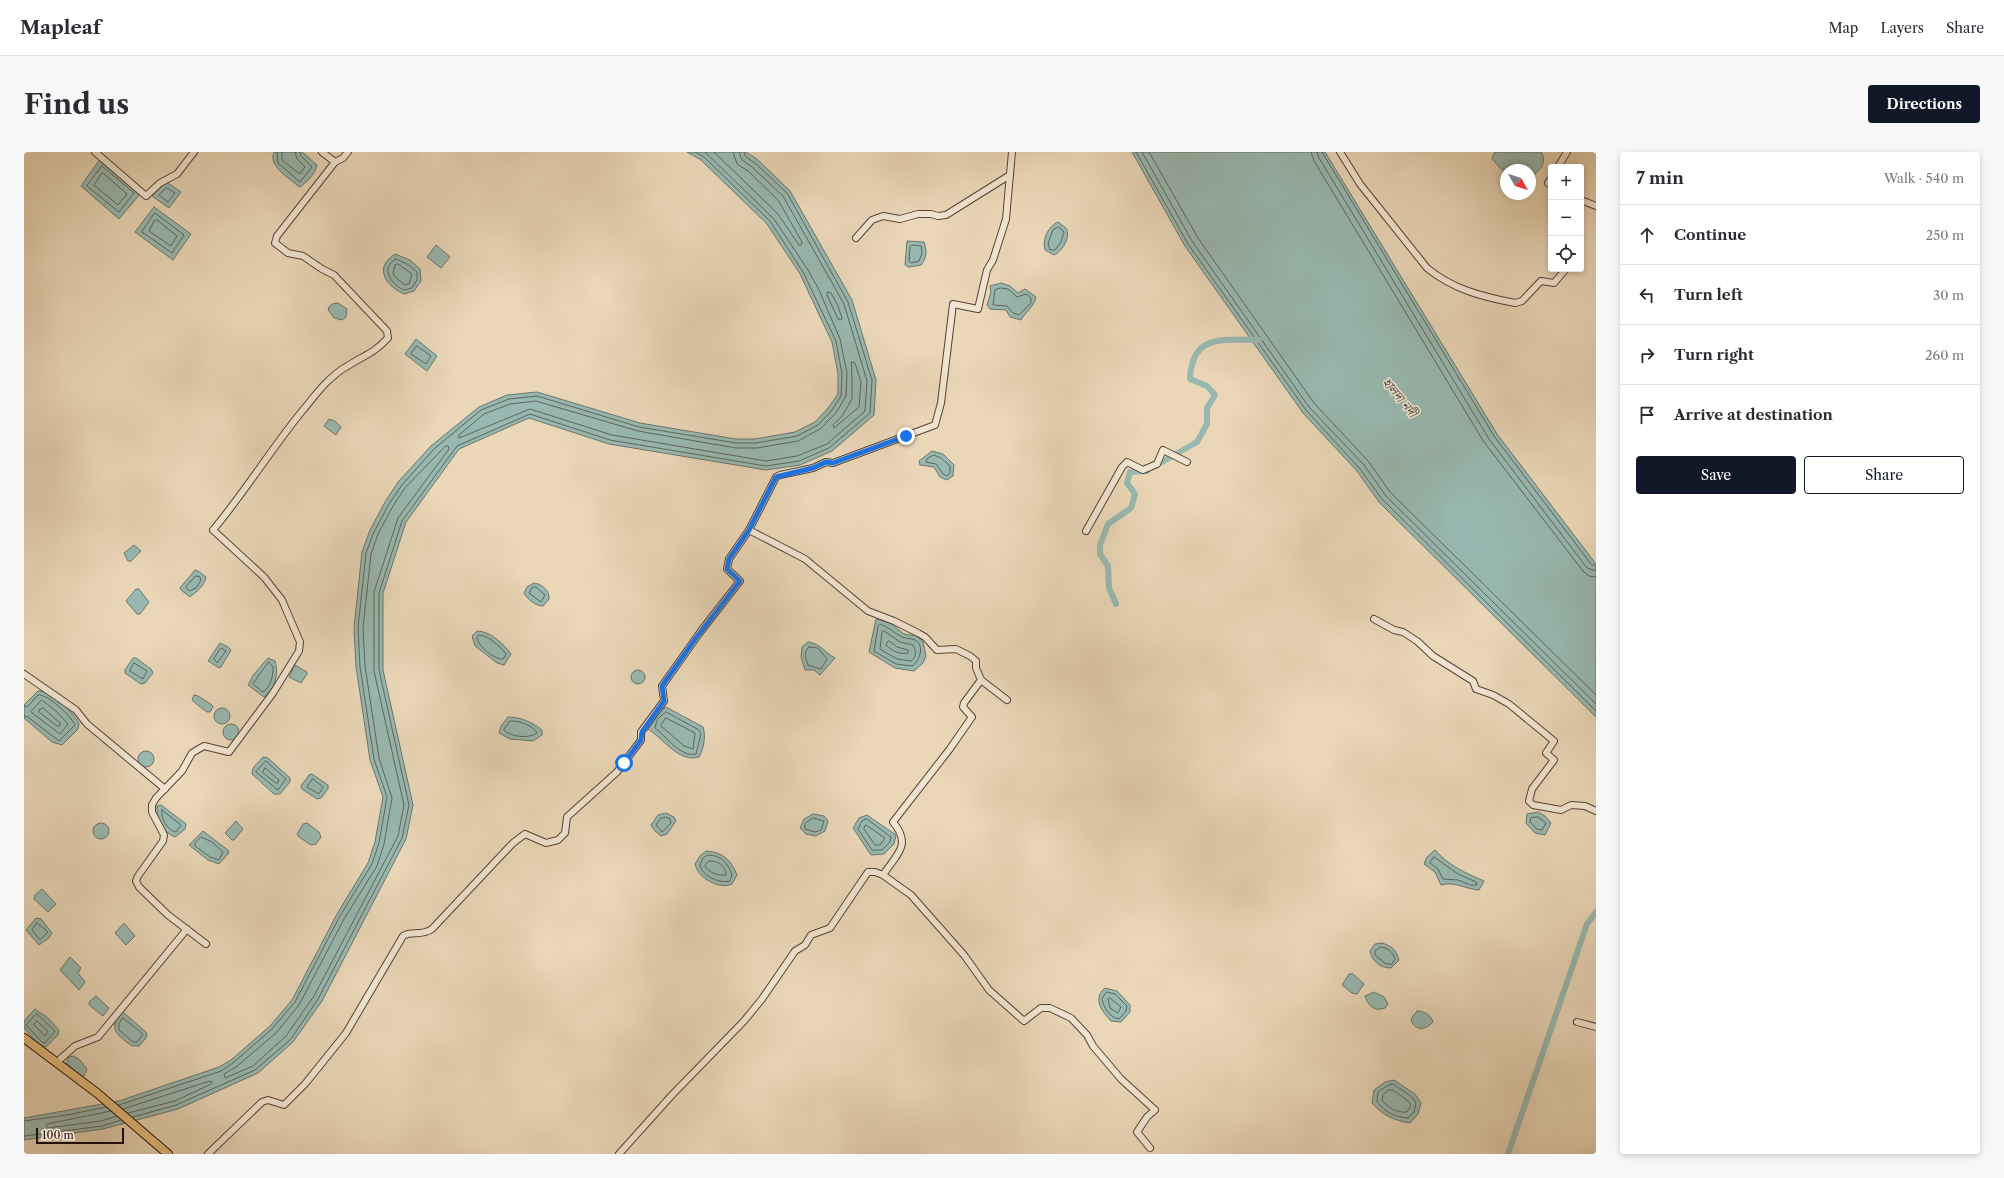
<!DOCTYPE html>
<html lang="en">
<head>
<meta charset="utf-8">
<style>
  body { margin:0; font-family:"Libre Caslon Text","Noto Serif Bengali",serif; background:#f7f7f7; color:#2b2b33 }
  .controls { position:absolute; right:12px; top:12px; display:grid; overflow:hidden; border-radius:4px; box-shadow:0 2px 6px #0003 }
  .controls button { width:36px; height:36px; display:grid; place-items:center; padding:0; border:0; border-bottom:1px solid #e1e1e2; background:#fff; color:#2b2b33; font:20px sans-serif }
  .compass { position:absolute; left:1476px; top:12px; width:36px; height:36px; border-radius:50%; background:#fff; box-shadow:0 2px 6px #0003; rotate:129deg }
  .scale { position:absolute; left:12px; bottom:10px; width:88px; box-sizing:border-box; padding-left:4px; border:2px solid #251109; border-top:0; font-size:11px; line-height:14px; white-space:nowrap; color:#251109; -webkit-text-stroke:3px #f1e5d1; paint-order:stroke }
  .stop { position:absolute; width:12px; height:12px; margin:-9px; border:3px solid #1a73e8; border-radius:50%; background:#fff }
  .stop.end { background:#1a73e8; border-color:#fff; box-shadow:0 1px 4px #0008 }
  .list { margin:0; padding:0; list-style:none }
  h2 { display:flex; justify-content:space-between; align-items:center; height:52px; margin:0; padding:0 16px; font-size:17px }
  h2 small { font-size:13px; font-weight:400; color:#7c7c81 }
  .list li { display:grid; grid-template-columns:26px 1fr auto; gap:12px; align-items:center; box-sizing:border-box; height:60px; padding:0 16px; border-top:1px solid #e1e1e2 }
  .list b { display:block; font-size:15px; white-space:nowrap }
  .list em { font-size:13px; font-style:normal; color:#7c7c81 }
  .actions { display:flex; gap:8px; padding:12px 16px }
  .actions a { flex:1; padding:9px 0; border:1px solid #111827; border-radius:4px; text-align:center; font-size:14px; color:#111827 }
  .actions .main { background:#111827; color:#fff }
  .icon { flex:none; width:22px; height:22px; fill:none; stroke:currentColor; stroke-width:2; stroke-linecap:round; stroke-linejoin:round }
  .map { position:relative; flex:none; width:1572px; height:1002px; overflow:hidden; border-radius:4px }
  header { display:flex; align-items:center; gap:24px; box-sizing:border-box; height:56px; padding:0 20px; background:#fff; border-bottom:1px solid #e1e1e2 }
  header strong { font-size:19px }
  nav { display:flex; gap:22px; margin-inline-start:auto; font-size:14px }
  .intro { display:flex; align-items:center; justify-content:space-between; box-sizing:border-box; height:96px; padding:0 24px }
  h1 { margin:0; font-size:28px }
  .button { padding:10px 18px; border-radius:4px; background:#111827; color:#fff; font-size:14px; font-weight:700 }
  main { display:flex; gap:24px; padding:0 24px }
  aside { flex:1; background:#fff; border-radius:4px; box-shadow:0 2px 6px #0003 }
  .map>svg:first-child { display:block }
  .water { fill:#98b9b1; stroke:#6a766e }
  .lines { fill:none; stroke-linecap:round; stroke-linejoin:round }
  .shore { stroke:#5e655d; stroke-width:1 }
  .canal { stroke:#98b9b1; stroke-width:6 }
  .minor-casing { stroke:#564235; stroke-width:8 }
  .major-casing { stroke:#251109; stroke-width:10 }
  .minor { stroke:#f1e5d1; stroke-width:6 }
  .major { stroke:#e5bc7c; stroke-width:8 }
  .route { stroke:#1a73e8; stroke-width:5 }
  .labels { text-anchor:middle; stroke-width:3; stroke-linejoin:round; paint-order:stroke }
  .water-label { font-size:13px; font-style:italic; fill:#4d4c44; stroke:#f1e5d1 }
</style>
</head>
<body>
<header>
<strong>Mapleaf</strong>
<nav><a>Map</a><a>Layers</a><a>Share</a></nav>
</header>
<div class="intro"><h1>Find us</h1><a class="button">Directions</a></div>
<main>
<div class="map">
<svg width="1572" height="1002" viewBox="0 0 1572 1002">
  <rect width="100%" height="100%" fill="#ead7b8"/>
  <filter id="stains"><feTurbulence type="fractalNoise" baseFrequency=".005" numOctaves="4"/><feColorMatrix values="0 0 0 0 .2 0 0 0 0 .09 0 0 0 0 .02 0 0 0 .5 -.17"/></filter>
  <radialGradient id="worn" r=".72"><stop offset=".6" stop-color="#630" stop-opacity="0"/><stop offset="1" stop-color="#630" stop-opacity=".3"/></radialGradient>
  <g class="water">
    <path d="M 250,0 L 278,0 L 293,13 C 292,21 283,30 276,35 L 274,34 C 264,25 244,14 250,0 Z"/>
    <polygon points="663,0 722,0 733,7 766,39 828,148 852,228 850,263 808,299 776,313 742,318 585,292 505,266 435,297 382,370 359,441 359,518 389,653 382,687 298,849 269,890 234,921 154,957 79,977 0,988 0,966 95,949 195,915 207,908 246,874 268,848 313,762 344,711 351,690 359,645 346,608 332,515 330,476 338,400 346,378 361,350 374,330 407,294 455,255 483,243 513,240 616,271 712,287 731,287 771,280 791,270 805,255 814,242 814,222 808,190 776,122 743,72 677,8"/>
    <polygon points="1108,0 1301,0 1473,282 1572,412 1572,565 1355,350 1333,319 1279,261 1161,94"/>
    <path d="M 1471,0 L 1517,0 C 1524,11 1515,20 1506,25 L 1506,18 L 1482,18 L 1482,20 L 1474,14 L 1468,6 Z"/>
    <polygon points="76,7 117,41 95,67 57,34"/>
    <polygon points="144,31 157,40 145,56 128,44 140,32"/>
    <polygon points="130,55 167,82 149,108 111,80"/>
    <path d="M 1034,70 L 1042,76 C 1047,84 1039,99 1030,103 L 1021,98 C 1018,88 1024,74 1034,70 Z"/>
    <path d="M 883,89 L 900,90 C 903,99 903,105 897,113 L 885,115 L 881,113 Z"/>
    <polygon points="412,93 426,105 417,116 403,105"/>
    <path d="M 371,102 L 386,108 L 396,117 L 397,129 L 390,139 L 380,142 C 362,134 349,116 371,102 Z"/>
    <path d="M 977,131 L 986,134 L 994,141 L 1001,137 L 1012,145 C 1010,155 1002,159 997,168 L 986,165 L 982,158 L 966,157 L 963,153 L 967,140 L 966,134 Z"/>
    <polygon points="314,151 323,157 322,165 318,168 310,166 305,159 304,156 308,152"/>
    <polygon points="392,187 413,204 403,219 381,202"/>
    <polygon points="305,267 311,269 317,275 312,283 300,274"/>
    <polygon points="908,299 919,302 930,313 929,324 923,328 916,325 910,315 896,313 895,309"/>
    <polygon points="110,393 117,399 107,409 104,409 100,401"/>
    <path d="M 171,418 L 174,419 L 182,425 C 180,435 173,439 166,445 L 157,438 L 156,436 Z"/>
    <path d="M 510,431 C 518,432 526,439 525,447 L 519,454 C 512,454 504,448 500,441 L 503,435 Z"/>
    <polygon points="112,437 115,437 125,450 116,462 113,462 102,449"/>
    <polygon points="852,467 866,471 880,482 893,484 899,490 902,504 899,511 890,519 871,516 845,500"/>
    <path d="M 453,479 C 466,479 480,492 487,502 L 480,513 L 473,511 L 451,494 L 448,484 Z"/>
    <path d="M 784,490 C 797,492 800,500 811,506 L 796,523 L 790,518 L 781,518 L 777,505 L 778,495 Z"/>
    <polygon points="196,491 204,495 207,498 197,515 195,516 184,509"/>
    <polygon points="109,506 112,506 127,517 129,521 121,531 117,532 101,521 101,518"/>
    <path d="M 244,506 L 251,509 C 255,521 251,538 240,545 L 224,533 L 230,522 Z"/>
    <polygon points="271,513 283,520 283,522 277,531 265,525"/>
    <circle cx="614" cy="525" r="7"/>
    <path d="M 14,539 C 30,539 47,559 55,571 L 54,577 L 38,593 L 28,590 L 0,566 L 0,553 Z"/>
    <polygon points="170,543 174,544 188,553 189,555 186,560 183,560 170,550 168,548"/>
    <path d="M 642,555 L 679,575 C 682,584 680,596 675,605 C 655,611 640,587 624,577 C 629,568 633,560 642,555 Z"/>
    <circle cx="198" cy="564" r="8"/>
    <path d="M 484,565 C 496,565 508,570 518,578 L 518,583 L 509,589 L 486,587 L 475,581 L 477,574 Z"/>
    <circle cx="207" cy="580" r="8"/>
    <circle cx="122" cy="607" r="8"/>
    <polygon points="239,605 244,606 266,626 266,630 256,642 250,642 228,622 229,616"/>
    <polygon points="288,622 304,633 304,637 297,646 293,647 278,637 277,634 285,623"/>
    <path d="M 137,653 L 162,672 L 161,677 L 151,685 C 139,681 132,666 133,654 Z"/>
    <polygon points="1514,660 1521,664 1527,671 1521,683 1511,681 1502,671 1503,662"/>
    <polygon points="642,661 650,665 652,669 643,682 637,684 631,679 627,673 634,663"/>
    <polygon points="789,662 800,664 804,669 801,679 792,684 782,682 776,676 780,667"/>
    <polygon points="843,663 872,683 870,692 860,702 847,703 829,676 835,666"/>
    <polygon points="212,669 219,677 210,688 208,688 201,681"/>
    <polygon points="283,671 295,680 297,685 292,692 287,693 275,685 273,682 279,672"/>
    <circle cx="77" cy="679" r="8"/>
    <polygon points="179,679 205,699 204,702 195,712 184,708 165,693"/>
    <path d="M 1411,698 C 1424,713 1441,721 1460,729 L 1455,738 C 1441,737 1431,729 1417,733 L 1411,720 L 1400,712 L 1403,705 Z"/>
    <path d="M 682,699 C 699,700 707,708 713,723 L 708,732 C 695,738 674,726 671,712 L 676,704 Z"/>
    <polygon points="18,737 32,752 24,760 10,747 11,743"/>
    <polygon points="12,766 17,767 28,781 25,786 15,793 2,778"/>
    <polygon points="100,771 111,784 102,793 91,781"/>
    <path d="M 1358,791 C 1368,794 1372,798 1375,808 L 1367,816 C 1356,816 1348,809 1346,799 L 1351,792 Z"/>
    <polygon points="46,805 57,816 54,821 61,830 55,838 36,818"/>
    <polygon points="1325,822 1329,822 1340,832 1333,842 1328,841 1318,833"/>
    <path d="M 1081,836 L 1093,839 L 1106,853 L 1106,860 L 1097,870 L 1087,869 C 1078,859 1068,847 1081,836 Z"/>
    <path d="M 1350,840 L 1360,845 L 1364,852 L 1361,856 C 1351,860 1344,854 1341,844 Z"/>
    <polygon points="72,844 85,856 79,864 65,853 65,850"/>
    <polygon points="11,857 24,866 35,878 34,883 22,895 15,893 0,876 0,869"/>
    <path d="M 1393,859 C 1400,859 1407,863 1409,870 C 1401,879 1390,879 1387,867 Z"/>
    <path d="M 99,860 L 123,881 L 122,886 L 115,894 L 108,894 C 94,884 82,876 99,860 Z"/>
    <polygon points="50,904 56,908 63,917 60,924 56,923 42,911 45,905"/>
    <path d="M 1370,928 L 1391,942 L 1397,951 L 1394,962 L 1386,971 C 1369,968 1360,964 1348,951 L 1350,938 L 1361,930 Z"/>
  </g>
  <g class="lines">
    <g class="shore">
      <polyline points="253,0 254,11 276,30 288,15 277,4 276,0"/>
      <polyline points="258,0 258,8 276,22 281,15 273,7 271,0"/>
      <polyline points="681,0 750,67 784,118 795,138 816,187 823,221 822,244 812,261 796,277 774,289 733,296 712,296 614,279 512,249 486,252 460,262 435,283 435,286 506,257 588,283 742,309 773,304 803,292 841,259 843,229 820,152 759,44 728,15 718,8 715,0"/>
      <polyline points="690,0 754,62 775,93 777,93 778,90 754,48 724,19 713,12 709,0"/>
      <polyline points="1112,0 1164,92 1282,258 1336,317 1358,347 1572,559"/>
      <polyline points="1118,0 1168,89 1285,255 1340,313 1362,344 1572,552"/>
      <polyline points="1125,0 1174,86 1290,251 1345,310 1366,340 1572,543"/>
      <polyline points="1287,0 1290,9 1460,290 1559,419 1565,424 1572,425"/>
      <polyline points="1293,0 1295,6 1465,287 1563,416 1572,419"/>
      <polyline points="1298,0 1470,284 1567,412 1572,414"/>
      <polygon points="78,14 110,41 95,60 63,34"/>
      <polygon points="79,21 103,42 94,53 70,33 77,22"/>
      <polygon points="143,36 151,41 144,50 135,43"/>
      <polygon points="131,61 160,83 148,101 118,80"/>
      <polygon points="133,68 153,84 147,94 125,79 130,69"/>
      <polygon points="1035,75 1040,80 1037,90 1031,98 1026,98 1024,91 1029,78"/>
      <polygon points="888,93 897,94 898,101 895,109 887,111 885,109 886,95"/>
      <path d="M 372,107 L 383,112 L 393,120 L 393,128 L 388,136 L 380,138 C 368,133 355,116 372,107 Z"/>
      <polygon points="374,112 388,122 385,132 381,133 371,125 369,121 371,113"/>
      <polygon points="977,136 984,137 993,145 1002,142 1007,146 1007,151 995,163 989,161 983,154 969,153 971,138"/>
      <polygon points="804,140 807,141 814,154 818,166 817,168 814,167 803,143"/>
      <polygon points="393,194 407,204 402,212 387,202"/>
      <polygon points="828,210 831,211 837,230 835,255 810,276 809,273 818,264 828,247"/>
      <polygon points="422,294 424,294 425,297 374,366 350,440 350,519 380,653 374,684 290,844 262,884 229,914 201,926 200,922 212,915 252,881 275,853 320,767 353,714 360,692 368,646 355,606 341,514 339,476 347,402 354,382 369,354 381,336"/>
      <polygon points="910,303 917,306 926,314 926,321 923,324 919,322 912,312 902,310 903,307"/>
      <polygon points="172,424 176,425 177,428 172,436 165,439 162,435"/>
      <polygon points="512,435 521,443 517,450 505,441 508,436"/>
      <path d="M 856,472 C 865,475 870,481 878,485 C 882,487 887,486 891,488 C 901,493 896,509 888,514 L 872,512 L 850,499 L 854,474 Z"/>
      <path d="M 860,479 L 876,490 L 889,493 C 892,499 893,505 887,509 L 873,507 L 856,497 L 858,480 Z"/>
      <path d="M 455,483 C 463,482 478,496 482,502 L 479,507 C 471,508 454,494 453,486 Z"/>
      <path d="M 865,489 L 873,495 L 884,498 L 884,501 C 877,503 867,499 862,493 Z"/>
      <path d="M 785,495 L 794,496 L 803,507 L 797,517 L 784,513 C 782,507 779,500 785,495 Z"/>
      <polygon points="197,496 202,499 193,511 190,507"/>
      <path d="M 245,510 L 249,515 C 249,524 247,535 239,540 L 229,532 Z"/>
      <polygon points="110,511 123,519 119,527 106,519"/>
      <polygon points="18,548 32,559 44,572 36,582 7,560"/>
      <path d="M 0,555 L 4,554 L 14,543 C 24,542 47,564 51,573 L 35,589 L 4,565 L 0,564"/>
      <polygon points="19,556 36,571 36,574 33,574 15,560 15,558"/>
      <path d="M 642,560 L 675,578 L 677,582 L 672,602 C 657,606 641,583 631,576 L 633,568 Z"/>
      <polygon points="642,566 671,581 669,597 660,594 637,574"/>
      <path d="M 486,569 C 494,568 510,574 513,581 C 506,587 486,585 480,578 Z"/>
      <polygon points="242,609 262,627 254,638 232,620"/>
      <polygon points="241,616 255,628 254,631 252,631 239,621"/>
      <polygon points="289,627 299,635 295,642 283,635"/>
      <path d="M 138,658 L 157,673 L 152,680 C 144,679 136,666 138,658 Z"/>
      <polygon points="642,665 646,667 647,671 638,680 632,673 636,667"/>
      <polygon points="1514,665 1522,671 1518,678 1513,677 1506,670 1507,666"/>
      <polygon points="789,666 800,669 797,678 791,680 781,677 781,672"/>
      <polygon points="843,667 867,685 866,690 858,698 848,698 834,677 838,669"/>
      <polygon points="842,673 861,686 856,693 851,693 840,677"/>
      <polygon points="177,685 188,690 199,700 195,708 186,705 171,694 171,691"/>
      <path d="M 684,703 C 697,703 704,711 708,723 L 706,729 C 696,732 678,724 676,713 L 679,706 Z"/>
      <polygon points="1410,705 1434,722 1452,730 1453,733 1446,733 1434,728 1419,727 1414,717 1406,711"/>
      <path d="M 685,709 C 694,708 702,714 702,723 C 694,724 685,721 681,714 Z"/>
      <polygon points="13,771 24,780 16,788 8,778"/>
      <path d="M 1357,795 C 1364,796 1369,800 1371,807 L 1368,812 L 1362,812 L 1351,803 L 1351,799 Z"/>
      <path d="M 1083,840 L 1091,842 L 1103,854 L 1102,859 L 1095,867 C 1085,865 1080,856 1078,847 Z"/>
      <polygon points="1086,846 1097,855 1094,861 1086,856 1084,847"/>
      <polygon points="13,862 31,879 21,891 18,890 2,873 9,865"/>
      <polygon points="99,866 119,882 113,890 109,890 95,878 95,872"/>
      <polygon points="13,869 24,879 21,884 10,873"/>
      <path d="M 1369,932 L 1388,945 L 1392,951 L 1390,960 L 1384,966 C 1371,965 1361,960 1353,950 L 1354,940 L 1363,934 Z"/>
      <path d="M 1365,938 L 1369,938 L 1384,949 L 1387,953 L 1383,960 C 1373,961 1365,956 1358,949 L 1359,943 Z"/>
      <polyline points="95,953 197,919 209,911 248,877 271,850 316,764 348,712 355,691 363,645 350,607 336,515 334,476 342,401 350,380 365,352 378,333 410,297 457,258 485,247 513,244 615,275 712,291 732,291 773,284 794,273 808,258 817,244 818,222 812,189 779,120 746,69 680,5 671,0"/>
      <polyline points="99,957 186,929 188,930 187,932 151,949 104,961"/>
      <polyline points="87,959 23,972 22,974 24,976 77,969 93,964"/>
      <polyline points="109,965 152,953 231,918 266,888 294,847 378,686 385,653 355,518 355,441 378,369 433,294 506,262 586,288 742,314 775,309 805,296 846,261 848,228 824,150 763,41 731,11 722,5 720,0"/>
      <polyline points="0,969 43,963 82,955"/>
      <polyline points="0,984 78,974 97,968"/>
    </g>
    <g class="canal">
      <path d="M 1131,314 L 1173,290 L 1183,272 L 1183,256 L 1191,243 L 1183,234 L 1166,227 C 1168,181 1199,188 1235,188"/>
      <polyline points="1092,452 1085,436 1084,414 1076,402 1076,393 1084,372 1107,356 1111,342 1103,331 1106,320 1123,319"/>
      <polyline points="1484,1002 1563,772 1572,760"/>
    </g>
    <g class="minor-casing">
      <g id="minor">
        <polyline points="71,0 122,44 136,31 153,22 170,0"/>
        <polyline points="298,0 311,10"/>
        <path d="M 1316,0 L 1336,32 L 1403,116 C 1428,137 1459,145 1491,151 L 1498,149 L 1517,129 L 1530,131 L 1542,117"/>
        <polyline points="1534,15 1543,0"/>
        <polyline points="1527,27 1524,31 1527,33"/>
        <polyline points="1557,48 1572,54"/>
        <polyline points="832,86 848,68 859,64 876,67 894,62 907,62 914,64 922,63 986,23"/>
        <path d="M 725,378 L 781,407 L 844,459 L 870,469 L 894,481 L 901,485 L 913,498 L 932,497 L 946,504 L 952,509 L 952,516 L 957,528 L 940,551 L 939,555 L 948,565 L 925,598 L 869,670 C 888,693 873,702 859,723"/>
        <polyline points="1062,379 1098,315 1103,310 1119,318 1133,312 1139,298 1163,310"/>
        <polyline points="1350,467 1370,478 1379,480 1393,489 1409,504 1449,529 1452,537 1469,543 1485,552 1530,589 1522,601 1530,608 1508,637 1505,649 1509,653 1537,658 1547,653 1561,654 1572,659"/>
        <polyline points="0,522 52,558 63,572 141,637"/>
        <polyline points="957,528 983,548"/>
        <path d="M 182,792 L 144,763 L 115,735 L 112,729 L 114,724 L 139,689 L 140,683 L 128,660 L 128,653 L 132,646 L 158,619 L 168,601 L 173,598 L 180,594 L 205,600 L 249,541 L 275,499 L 276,490 L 258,448 L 240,425 L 189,378 C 221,340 247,297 279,258 C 286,250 293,240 301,232 C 307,226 314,219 322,215 C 340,203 348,203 364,186 L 363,179 L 310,123 L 298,117 L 279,104 L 264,101 L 251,91 L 253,84 L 311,10 L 319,6 L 324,0"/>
        <polyline points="1553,870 1572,875"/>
        <polyline points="32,911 51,894 74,885 163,777"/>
        <path d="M 184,1002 L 238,950 L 244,948 L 260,953 L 281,932 L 322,881 L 379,784 C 388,778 396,785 408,777 L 489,691 L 501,682 L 522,691 L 534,688 L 541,681 L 543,665 L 593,620 L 617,588 L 617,580 L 640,549 L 638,534 L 677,479 L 716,429 L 703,417 L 705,407 L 725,378 L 752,325 L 756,323 L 789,316 L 802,310 L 809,311 L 911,273 L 917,251 L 929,152 L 954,157 L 963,118 L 969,108 L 982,67 L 988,0"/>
        <polyline points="595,1002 648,943 720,869 738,847 771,799 781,793 787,783 806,776 844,720 851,720 859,723 887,743 940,803 965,838 1000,869 1017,856 1026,856 1047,866 1063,883 1069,894 1097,927 1131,958 1123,965 1113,980 1126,996"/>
      </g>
    </g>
    <g class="major-casing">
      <polyline id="major" points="0,886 73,941 144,1002"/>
    </g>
    <use href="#minor" class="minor"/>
    <use href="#major" class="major"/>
  </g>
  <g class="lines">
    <polyline class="route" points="600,611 617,588 618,580 640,549 638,534 672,486 716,429 703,417 705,407 725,378 752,325 789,316 802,310 809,311 882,284"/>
  </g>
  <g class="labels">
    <g class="water-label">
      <text transform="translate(1376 245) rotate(51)" y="5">হালদা নদী</text>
    </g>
  </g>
  <rect width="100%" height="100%" filter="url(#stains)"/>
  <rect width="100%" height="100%" fill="url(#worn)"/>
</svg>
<div class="controls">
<button>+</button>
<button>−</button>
<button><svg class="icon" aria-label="locate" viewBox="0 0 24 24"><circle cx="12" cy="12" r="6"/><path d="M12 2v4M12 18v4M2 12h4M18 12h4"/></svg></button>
</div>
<svg class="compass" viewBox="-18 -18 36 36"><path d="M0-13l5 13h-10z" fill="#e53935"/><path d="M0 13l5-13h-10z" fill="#7c7c81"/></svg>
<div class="scale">100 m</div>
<div class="stop" style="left:600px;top:611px"></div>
<div class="stop end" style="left:882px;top:284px"></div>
</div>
<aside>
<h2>7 min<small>Walk · 540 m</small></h2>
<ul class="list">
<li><svg class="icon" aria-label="ahead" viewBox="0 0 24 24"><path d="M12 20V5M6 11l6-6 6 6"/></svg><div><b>Continue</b></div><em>250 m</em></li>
<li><svg class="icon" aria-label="left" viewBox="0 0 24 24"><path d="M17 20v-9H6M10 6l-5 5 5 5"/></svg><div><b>Turn left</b></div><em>30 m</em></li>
<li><svg class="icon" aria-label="right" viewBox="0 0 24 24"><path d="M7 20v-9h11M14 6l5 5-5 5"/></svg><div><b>Turn right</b></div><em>260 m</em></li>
<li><svg class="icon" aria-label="arrive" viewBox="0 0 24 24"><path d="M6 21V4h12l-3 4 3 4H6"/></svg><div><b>Arrive at destination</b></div></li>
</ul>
<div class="actions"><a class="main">Save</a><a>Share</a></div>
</aside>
</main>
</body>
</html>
